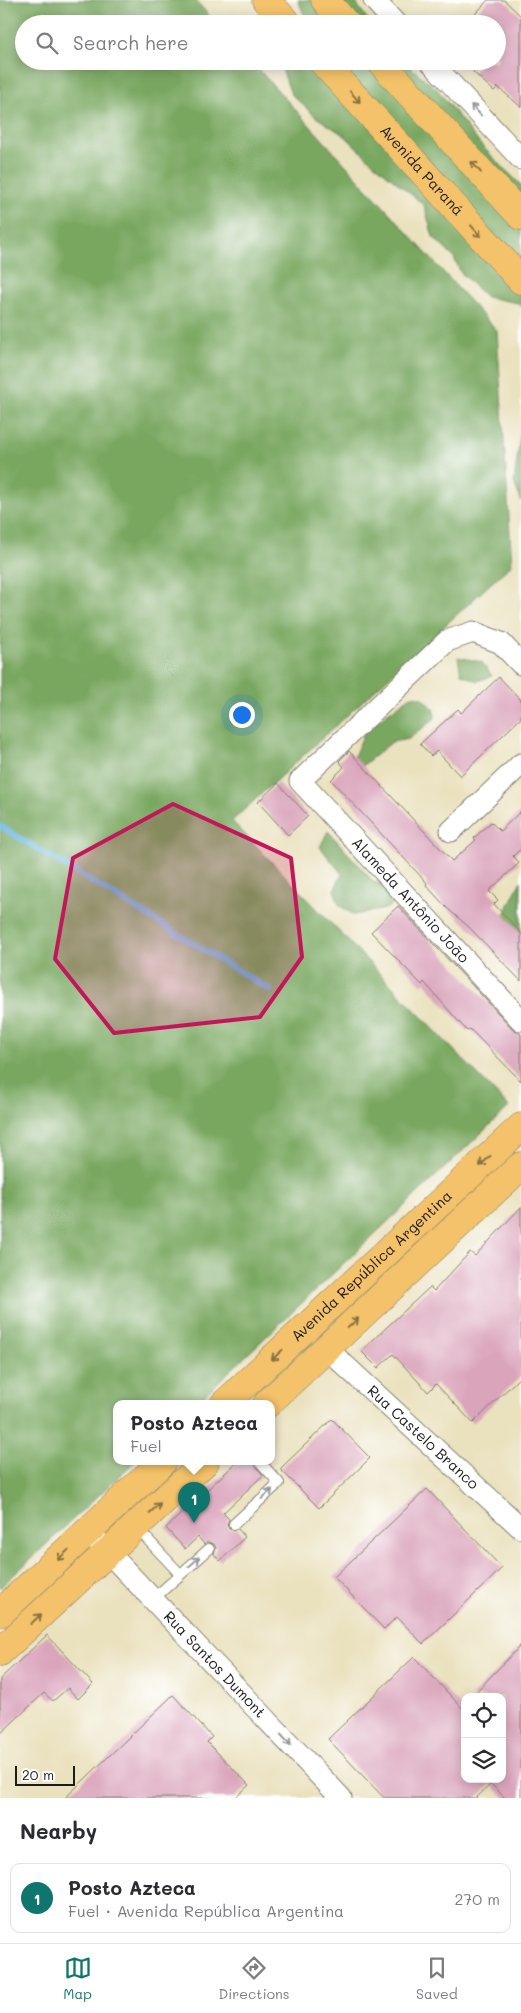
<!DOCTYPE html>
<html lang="en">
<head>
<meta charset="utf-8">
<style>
  body { margin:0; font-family:Mali,sans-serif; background:#f2f2f3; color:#2b2b33 }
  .controls { position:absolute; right:15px; bottom:15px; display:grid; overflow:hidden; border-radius:10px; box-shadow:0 2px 12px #0003 }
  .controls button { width:45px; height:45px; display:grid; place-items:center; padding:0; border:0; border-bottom:1px solid #e1e1e2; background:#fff; color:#2b2b33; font:25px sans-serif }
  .scale { position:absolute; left:15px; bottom:12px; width:60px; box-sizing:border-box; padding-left:5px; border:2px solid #1c1c1c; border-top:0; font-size:14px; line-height:18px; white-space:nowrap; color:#1c1c1c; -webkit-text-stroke:4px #fff; paint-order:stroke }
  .you { position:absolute; left:241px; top:714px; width:18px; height:18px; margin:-12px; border:4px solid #fff; border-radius:50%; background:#1a73e8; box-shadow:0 0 0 8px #1a73e833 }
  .badge { display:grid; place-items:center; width:32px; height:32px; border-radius:50%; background:#0f766e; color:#fff; font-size:16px; font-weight:700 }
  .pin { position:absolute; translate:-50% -41px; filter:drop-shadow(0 1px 2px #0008) }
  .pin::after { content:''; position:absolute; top:26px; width:18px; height:15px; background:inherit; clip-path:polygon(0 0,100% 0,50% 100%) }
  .popup { position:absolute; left:113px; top:1400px; width:162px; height:65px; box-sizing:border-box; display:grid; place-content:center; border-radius:10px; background:#fff; filter:drop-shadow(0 1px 4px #0005); font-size:16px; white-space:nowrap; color:#7c7c81 }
  .popup b { font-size:19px; color:#2b2b33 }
  .popup::after { content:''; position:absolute; left:50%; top:100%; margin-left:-10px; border:10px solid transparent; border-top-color:#fff }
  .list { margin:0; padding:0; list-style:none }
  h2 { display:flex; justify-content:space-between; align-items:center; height:65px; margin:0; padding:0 20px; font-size:21px }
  h2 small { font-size:16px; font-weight:400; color:#7c7c81 }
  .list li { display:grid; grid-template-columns:32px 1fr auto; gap:15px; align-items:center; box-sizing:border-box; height:70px; margin:0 10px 10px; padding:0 10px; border:1px solid #e1e1e2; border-radius:10px }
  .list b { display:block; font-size:19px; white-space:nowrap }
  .list p { margin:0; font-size:16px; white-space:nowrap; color:#7c7c81 }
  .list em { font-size:16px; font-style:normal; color:#7c7c81 }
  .icon { flex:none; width:28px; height:28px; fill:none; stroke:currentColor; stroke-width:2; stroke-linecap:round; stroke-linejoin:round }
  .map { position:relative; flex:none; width:521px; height:1798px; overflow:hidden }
  .search { position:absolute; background:#fff; box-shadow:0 2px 12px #0003; left:15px; right:15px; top:15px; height:55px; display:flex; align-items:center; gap:12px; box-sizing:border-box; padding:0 18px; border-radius:28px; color:#7c7c81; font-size:19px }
  .sheet { height:145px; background:#fff }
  nav { display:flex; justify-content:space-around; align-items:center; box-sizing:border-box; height:70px; border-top:1px solid #e1e1e2; background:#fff; font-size:14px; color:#7c7c81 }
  nav a { display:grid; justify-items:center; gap:2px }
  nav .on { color:#0f766e }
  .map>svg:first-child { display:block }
  .forest { fill:#79a761; stroke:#4a623e }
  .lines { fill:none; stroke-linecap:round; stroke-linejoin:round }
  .stream { stroke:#65b3df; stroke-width:6 }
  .building { fill:#daa4bb }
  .service-casing { stroke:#837e6d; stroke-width:12 }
  .minor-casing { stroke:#837e6d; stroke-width:23 }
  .primary-casing { stroke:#837e6d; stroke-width:29 }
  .service { stroke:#fff; stroke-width:10 }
  .minor { stroke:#fff; stroke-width:21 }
  .primary { stroke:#f3c26a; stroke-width:28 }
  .oneway { stroke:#886f43 }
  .oneway2 { stroke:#999 }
  .marked { fill:#c2185b; fill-opacity:0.2; stroke:#c2185b; stroke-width:4; stroke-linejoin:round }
  .labels { text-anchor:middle; stroke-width:4; stroke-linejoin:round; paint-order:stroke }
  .street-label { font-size:15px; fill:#1c1c1c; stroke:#fff }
</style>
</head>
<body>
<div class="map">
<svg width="521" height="1798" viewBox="0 0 521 1798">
  <rect width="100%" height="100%" fill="#fff"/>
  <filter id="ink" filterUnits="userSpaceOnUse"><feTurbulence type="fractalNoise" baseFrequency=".02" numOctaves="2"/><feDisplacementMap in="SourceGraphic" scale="10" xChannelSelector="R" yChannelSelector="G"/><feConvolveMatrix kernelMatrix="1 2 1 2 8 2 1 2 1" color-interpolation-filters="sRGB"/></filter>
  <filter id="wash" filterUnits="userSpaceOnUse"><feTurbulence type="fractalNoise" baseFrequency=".0096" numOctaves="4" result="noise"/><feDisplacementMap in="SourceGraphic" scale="20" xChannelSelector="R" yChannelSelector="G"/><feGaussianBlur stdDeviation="1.12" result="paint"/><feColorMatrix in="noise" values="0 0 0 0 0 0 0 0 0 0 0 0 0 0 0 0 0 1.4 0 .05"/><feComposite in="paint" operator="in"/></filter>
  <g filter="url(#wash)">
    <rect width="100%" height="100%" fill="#eae1be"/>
    <g class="forest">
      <polygon points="0,0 195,0 217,24 24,24 24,61 251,61 497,331 512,564 232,821 509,1107 195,1404 116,1404 116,1462 134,1462 0,1588"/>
      <polygon points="298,0 354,0 371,24 308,24"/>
      <polygon points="279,61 403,61 437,89 480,144 521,185 521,307 518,303 486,297 461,273 454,258 433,237 424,205 371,161 345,136 316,117 291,94"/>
      <polygon points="521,428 521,501 514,482"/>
      <polygon points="458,657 482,662 492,676 477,681 461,674"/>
      <polygon points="411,696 421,697 434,709 435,718 409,739 392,742 357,770 351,763 366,729"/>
      <polygon points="328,831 374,882 388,887 397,903 385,909 354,915 340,906 334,890 342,874 320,847"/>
      <polygon points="521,881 521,944 503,916"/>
    </g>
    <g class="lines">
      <polyline class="stream" points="0,826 270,990"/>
    </g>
    <g id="blocks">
      <g class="building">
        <polygon points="488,0 504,0 521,16 521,107 498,87 494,91 473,72 483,61 497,61 497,24 466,24"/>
        <polygon points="499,677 521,700 521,718 460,776 437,751 431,756 420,744 458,709 461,713"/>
        <polygon points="349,751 452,861 476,840 474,838 491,822 500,831 521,811 521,849 513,856 519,863 489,891 498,900 494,904 521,933 521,981 470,928 447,908 426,885 427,883 331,780 344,767 339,761"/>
        <polygon points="278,783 308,816 288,835 258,802"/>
        <polygon points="398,906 512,1028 521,1034 521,1081 470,1029 467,1031 424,982 422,985 371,932"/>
        <polygon points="521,1207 521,1376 473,1423 436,1384 428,1392 393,1354 378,1368 361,1351 430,1287 434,1291 470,1252 475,1256"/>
        <polygon points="332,1419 370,1458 319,1508 280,1469"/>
        <polygon points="237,1462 253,1462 263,1475 223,1513 229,1519 227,1525 229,1529 238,1529 245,1537 220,1561 214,1554 216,1548 214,1544 208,1542 204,1544 198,1537 185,1549 166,1528"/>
        <polygon points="427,1489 502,1568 423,1644 397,1617 384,1629 334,1577"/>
        <polygon points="47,1635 93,1684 78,1699 68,1688 53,1701 44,1693 0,1734 0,1679"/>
        <polygon points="521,1645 521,1798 505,1798 491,1784 476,1798 384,1798 328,1739 414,1657 465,1711 465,1779 502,1779 502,1697 471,1697"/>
        <polygon points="173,1695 212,1737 207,1742 249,1785 235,1798 65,1798"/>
      </g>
    </g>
  </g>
  <g filter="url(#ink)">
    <use href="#blocks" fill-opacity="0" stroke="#837e6d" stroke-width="1"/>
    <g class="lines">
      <g class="service-casing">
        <g id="service">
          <polyline points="234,1524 279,1483 260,1462"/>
          <polyline points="136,1527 180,1574"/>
          <polyline points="153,1599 209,1549"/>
        </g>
      </g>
      <g class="minor-casing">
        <g id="minor">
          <polyline points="374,0 396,24"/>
          <polyline points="430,61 521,159"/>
          <path id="s1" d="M 521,664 L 501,643 L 473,632 L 447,641 L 300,781 L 521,1020"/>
          <polyline points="451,831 521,764"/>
          <path id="s2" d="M 326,1348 L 521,1528"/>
          <path id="s3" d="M 88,1531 L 341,1798"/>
        </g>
      </g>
      <g class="primary-casing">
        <g id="primary">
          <polyline points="266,0 288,24"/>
          <polyline points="325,0 346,24"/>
          <path id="s4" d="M 322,61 L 521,280"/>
          <polyline points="380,61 521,216"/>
          <path id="s5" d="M 224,1404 L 521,1127"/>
          <polyline points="267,1404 521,1166"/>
          <polyline points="0,1613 162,1462"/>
          <polyline points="0,1652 205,1462"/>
        </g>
      </g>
      <use href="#service" class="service"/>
      <use href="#minor" class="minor"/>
      <use href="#primary" class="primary"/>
    </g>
    <defs><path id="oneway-shaft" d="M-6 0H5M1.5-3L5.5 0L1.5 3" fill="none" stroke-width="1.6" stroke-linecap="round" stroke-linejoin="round" transform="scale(1.25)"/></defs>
    <g class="oneway">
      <use href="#oneway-shaft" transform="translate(355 97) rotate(48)"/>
      <use href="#oneway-shaft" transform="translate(476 167) rotate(-132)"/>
      <use href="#oneway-shaft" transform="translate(476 231) rotate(48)"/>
      <use href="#oneway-shaft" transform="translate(485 1161) rotate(137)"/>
      <use href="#oneway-shaft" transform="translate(353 1323) rotate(-43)"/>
      <use href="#oneway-shaft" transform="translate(277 1355) rotate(137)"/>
      <use href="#oneway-shaft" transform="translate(155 1508) rotate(-43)"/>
      <use href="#oneway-shaft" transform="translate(63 1555) rotate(137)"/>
      <use href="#oneway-shaft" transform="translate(36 1619) rotate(-43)"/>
    </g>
    <g class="oneway2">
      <use href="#oneway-shaft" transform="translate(476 110) rotate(-133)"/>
      <use href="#oneway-shaft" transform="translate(267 1494) rotate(-42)"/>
      <use href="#oneway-shaft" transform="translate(194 1562) rotate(-41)"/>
      <use href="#oneway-shaft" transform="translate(286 1740) rotate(47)"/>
    </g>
  </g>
  <path class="marked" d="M 173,804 L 291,858 L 302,957 L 260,1017 L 114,1033 L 55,959 L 73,858 Z"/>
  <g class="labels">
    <g class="street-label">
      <text dy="5" stroke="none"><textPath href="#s4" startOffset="148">Avenida Paraná</textPath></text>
      <text dy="5" stroke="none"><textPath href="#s1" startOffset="452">Alameda Antônio João</textPath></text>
      <text dy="5" stroke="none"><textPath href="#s5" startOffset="202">Avenida República Argentina</textPath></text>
      <text dy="5" stroke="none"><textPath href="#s2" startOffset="132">Rua Castelo Branco</textPath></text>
      <text dy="5" stroke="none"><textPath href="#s3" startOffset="184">Rua Santos Dumont</textPath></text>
    </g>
  </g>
</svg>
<div class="controls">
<button><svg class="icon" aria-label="locate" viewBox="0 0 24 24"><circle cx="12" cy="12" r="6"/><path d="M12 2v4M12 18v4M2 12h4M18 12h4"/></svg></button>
<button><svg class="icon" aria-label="layers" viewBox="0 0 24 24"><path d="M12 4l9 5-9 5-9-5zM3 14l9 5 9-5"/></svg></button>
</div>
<div class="scale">20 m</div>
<div class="you"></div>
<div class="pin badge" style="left:194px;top:1523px">1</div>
<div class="popup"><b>Posto Azteca</b>Fuel</div>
<div class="search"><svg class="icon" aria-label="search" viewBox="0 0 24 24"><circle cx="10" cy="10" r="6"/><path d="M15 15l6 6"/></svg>Search here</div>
</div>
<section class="sheet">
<h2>Nearby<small></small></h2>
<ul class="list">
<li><span class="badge">1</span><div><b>Posto Azteca</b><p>Fuel · Avenida República Argentina</p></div><em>270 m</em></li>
</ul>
</section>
<nav>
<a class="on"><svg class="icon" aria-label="map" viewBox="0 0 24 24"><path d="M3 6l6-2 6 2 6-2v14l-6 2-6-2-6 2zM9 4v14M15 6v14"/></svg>Map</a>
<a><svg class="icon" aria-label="directions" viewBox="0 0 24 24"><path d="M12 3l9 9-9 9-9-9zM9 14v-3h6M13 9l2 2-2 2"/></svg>Directions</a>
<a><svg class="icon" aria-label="saved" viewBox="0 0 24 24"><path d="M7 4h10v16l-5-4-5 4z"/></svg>Saved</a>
</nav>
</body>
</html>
